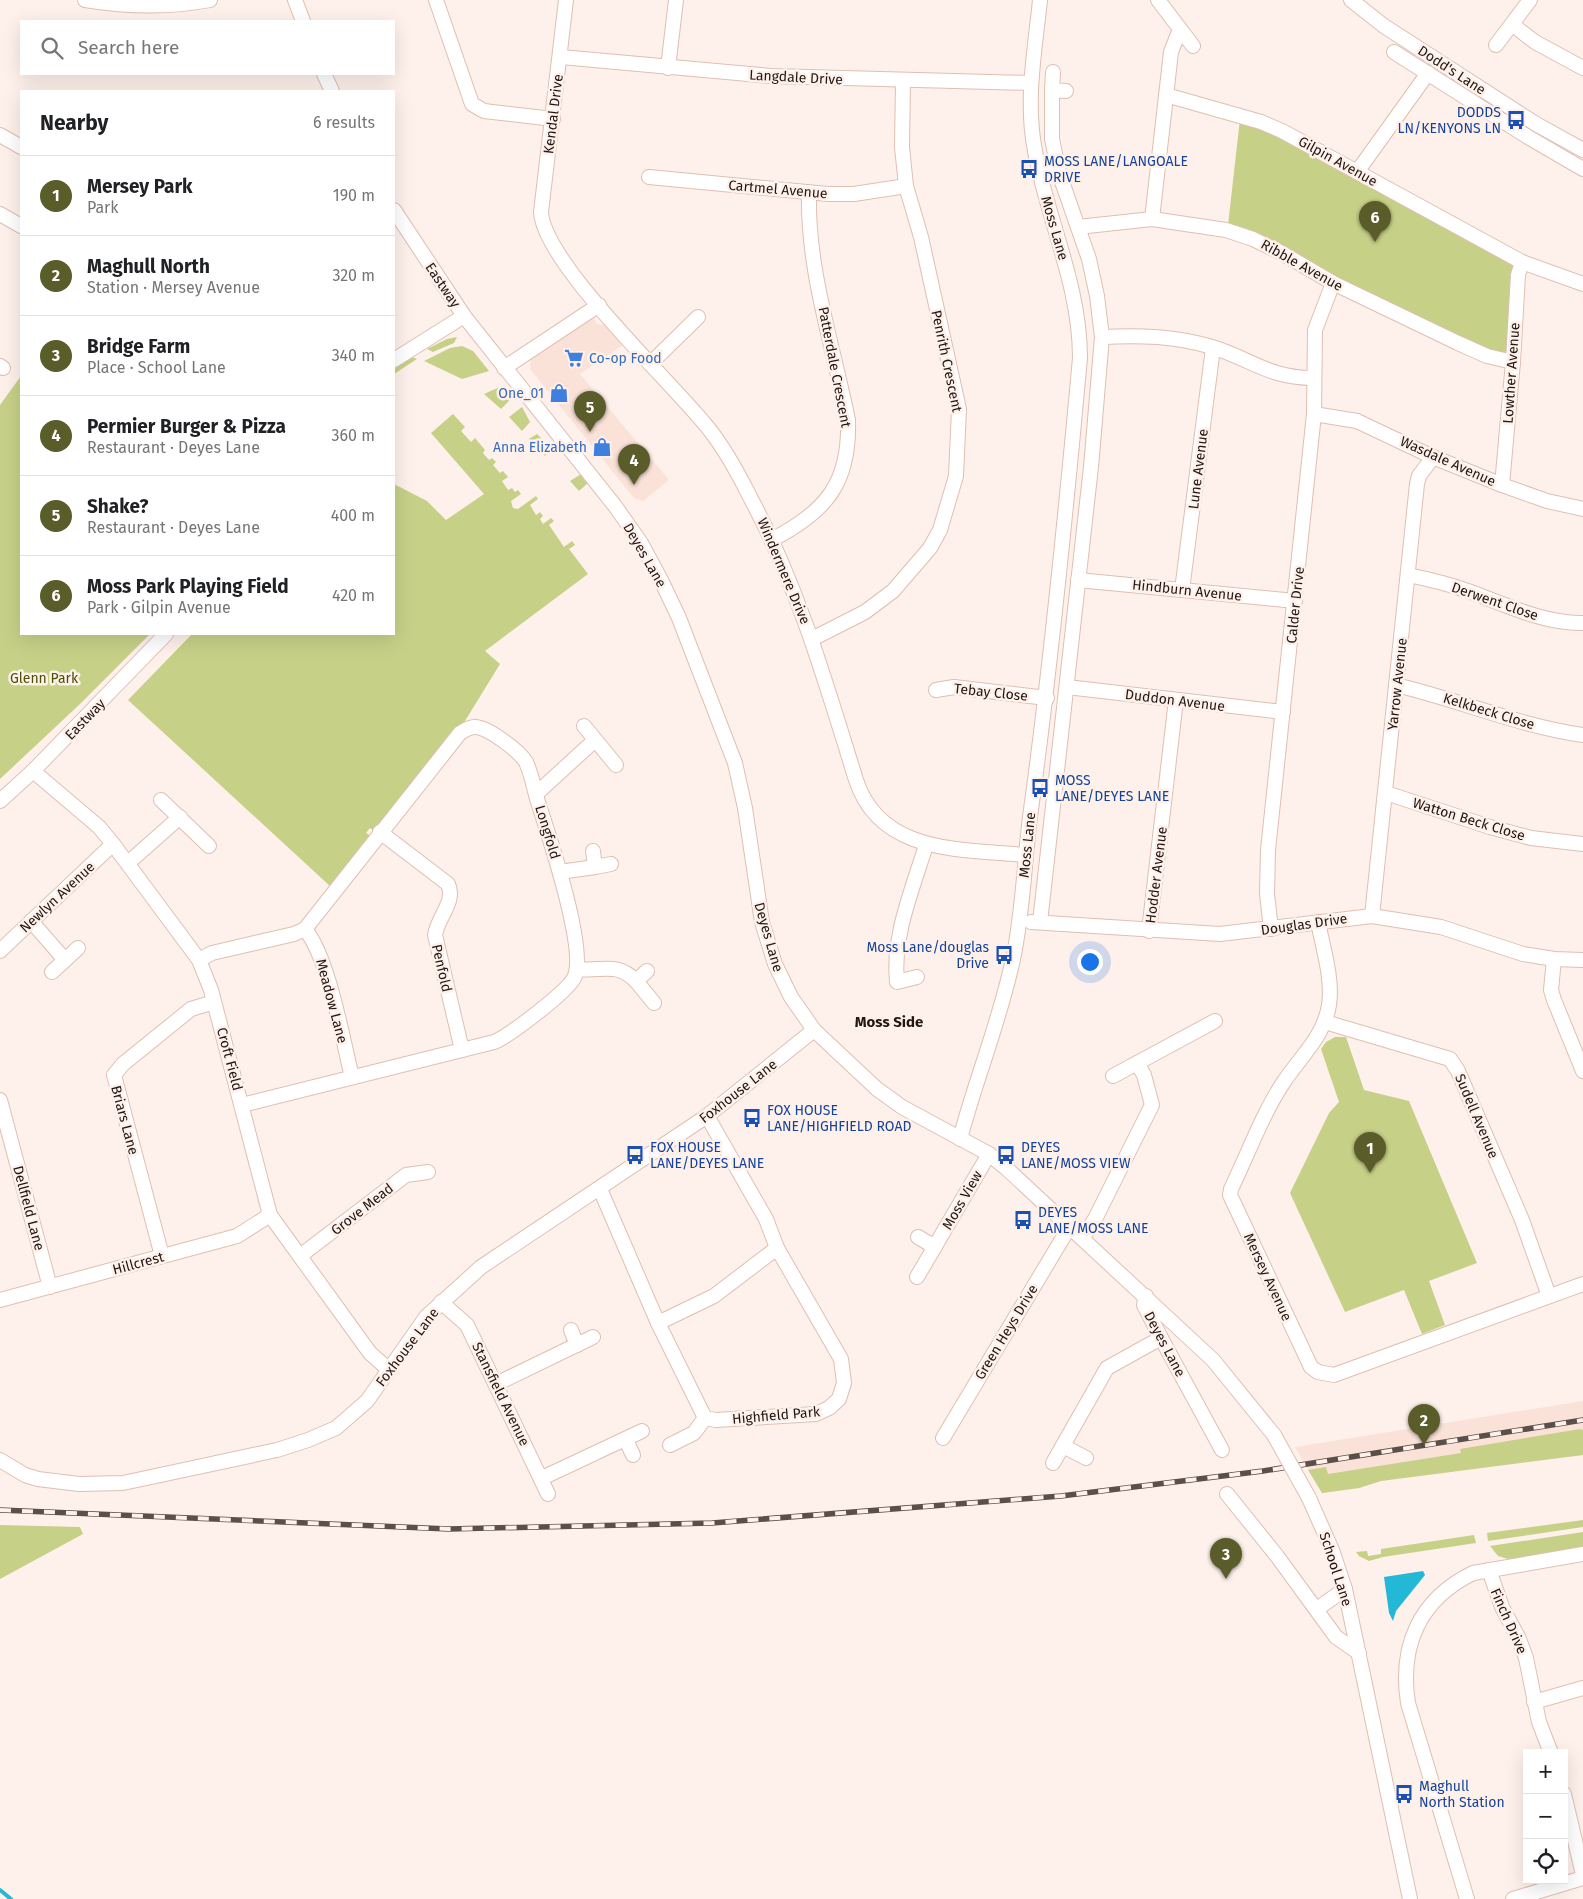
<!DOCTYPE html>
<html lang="en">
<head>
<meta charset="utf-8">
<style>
  body { margin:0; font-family:"Fira Sans",sans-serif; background:#f2f2f2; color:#202124 }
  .controls { position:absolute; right:15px; bottom:15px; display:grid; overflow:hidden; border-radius:0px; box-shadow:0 5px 20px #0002 }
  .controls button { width:45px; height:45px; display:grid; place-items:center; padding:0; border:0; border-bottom:1px solid #e0e0e0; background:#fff; color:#202124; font:25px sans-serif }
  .you { position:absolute; left:1089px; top:961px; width:18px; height:18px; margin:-12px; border:4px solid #fff; border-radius:50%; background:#1a73e8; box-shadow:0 0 0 8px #1a73e833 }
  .badge { display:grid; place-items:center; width:32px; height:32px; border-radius:50%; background:#5a5d2a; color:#fff; font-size:16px; font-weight:700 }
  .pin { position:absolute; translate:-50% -41px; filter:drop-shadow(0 1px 2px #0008) }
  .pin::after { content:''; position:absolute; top:26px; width:18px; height:15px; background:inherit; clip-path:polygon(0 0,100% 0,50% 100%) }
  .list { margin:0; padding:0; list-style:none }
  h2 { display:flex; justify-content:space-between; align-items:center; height:65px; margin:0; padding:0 20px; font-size:21px }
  h2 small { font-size:16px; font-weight:400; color:#757577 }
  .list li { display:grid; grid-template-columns:32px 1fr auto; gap:15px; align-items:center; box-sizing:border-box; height:80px; padding:0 20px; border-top:1px solid #e0e0e0 }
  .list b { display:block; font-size:19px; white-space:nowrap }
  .list p { margin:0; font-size:16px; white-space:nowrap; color:#757577 }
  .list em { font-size:16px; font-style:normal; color:#757577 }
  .icon { flex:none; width:28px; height:28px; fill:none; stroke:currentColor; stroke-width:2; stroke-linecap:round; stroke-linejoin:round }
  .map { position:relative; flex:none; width:1583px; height:1899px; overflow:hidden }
  .search { position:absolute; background:#fff; box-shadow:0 5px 20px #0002; left:20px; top:20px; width:375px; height:55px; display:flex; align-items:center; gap:12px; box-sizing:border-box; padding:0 18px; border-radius:0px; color:#757577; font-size:19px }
  .panel { position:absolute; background:#fff; box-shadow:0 5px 20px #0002; left:20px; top:90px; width:375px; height:545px; border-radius:0px }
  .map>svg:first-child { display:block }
  .built { fill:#fbe2d8 }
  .green { fill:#c7d087 }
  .water { fill:#24b8d7 }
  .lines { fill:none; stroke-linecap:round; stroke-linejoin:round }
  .stream { stroke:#24b8d7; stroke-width:4 }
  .minor-casing { stroke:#dfbfb2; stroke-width:16 }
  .minor { stroke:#fff; stroke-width:14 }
  .rail-casing { stroke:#5b4f4a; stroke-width:5.5 }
  .rail { stroke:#fef1eb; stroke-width:4; stroke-dasharray:11; stroke-linecap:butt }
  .minor-bridge-casing { stroke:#dfbfb2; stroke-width:16; stroke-linecap:butt }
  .minor-bridge { stroke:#fff; stroke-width:14 }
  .labels { text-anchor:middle; stroke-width:5; stroke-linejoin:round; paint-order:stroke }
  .street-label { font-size:14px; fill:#221712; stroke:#fef1eb }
  .transit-label { font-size:14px; fill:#164399; stroke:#fef1eb; text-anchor:start }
  .shop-label { font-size:14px; fill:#366cbe; stroke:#fef1eb; text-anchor:end }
  .park-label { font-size:14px; fill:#4a4f02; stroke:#fef1eb }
  .neighbourhood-label { font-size:15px; font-weight:bold; fill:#221712; stroke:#fef1eb }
</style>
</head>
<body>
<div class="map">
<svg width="1583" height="1899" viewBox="0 0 1583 1899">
  <rect width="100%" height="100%" fill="#fef1eb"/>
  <g class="built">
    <polygon points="592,315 597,324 606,325 623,345 580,374 669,480 643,501 634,498 530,369 531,356"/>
    <polygon points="1583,1401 1583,1455 1381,1481 1359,1488 1322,1493 1295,1447"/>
  </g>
  <g class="green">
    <polygon points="1240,119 1281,133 1517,262 1510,358 1487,351 1228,225"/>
    <polygon points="457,337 454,343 433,352 427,349 447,339"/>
    <polygon points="462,346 473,351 489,371 462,379 424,361 450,348"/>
    <polygon points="412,357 417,359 394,374 394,369"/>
    <polygon points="21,376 21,634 150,634 81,703 0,779 0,405"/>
    <polygon points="502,386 513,397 501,409 484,394"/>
    <polygon points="522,407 530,422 522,431 509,417"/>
    <polygon points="453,414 465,427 461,431 471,442 475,438 485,450 483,453 489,460 492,458 496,462 493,465 500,473 503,471 508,477 502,481 508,490 512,488 515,492 518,490 521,494 511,501 513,508 518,509 536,496 538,499 530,505 536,515 540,512 543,516 540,519 543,524 551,518 554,521 549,525 564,547 572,541 575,545 569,549 588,574 485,651 500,664 465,721 374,831 370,828 366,833 371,836 331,887 128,700 192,634 394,634 394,484 427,501 446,520 484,494 431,433"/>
    <polygon points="537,434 541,438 539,440 551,451 545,456 529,439"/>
    <polygon points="581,474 588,483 579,491 570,481"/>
    <polygon points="1335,1037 1346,1037 1364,1090 1409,1101 1477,1263 1429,1281 1445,1325 1422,1334 1404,1290 1345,1312 1290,1193 1329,1113 1339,1102 1321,1049 1326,1042"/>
    <polygon points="1580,1429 1583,1430 1583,1455 1381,1481 1359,1488 1322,1493 1308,1470 1326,1467 1328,1474 1461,1453 1460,1449"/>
    <polygon points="1583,1520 1583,1527 1488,1541 1487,1533"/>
    <polygon points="0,1525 80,1527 83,1534 0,1579"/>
    <polygon points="1583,1532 1583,1548 1508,1559 1498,1556 1490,1546"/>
    <polygon points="1474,1535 1476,1543 1383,1557 1369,1561 1359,1556 1356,1552 1367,1551 1368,1556 1381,1554 1381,1549"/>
  </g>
  <polygon class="water" points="1423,1571 1425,1575 1396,1611 1393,1621 1389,1613 1384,1577"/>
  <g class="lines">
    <polyline class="stream" points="0,1890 11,1899"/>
    <g class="minor-casing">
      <g id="minor">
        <path d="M 85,0 C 128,7 168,8 210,0"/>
        <polyline points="295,0 303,21"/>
        <polyline points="436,0 472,104 484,111 553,119"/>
        <path d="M 566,0 L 541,212 C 544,264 673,383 709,429 C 725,449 738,473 750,497 C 798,586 826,683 856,780 C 880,854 961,849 1025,855"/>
        <polyline points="1158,0 1193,46"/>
        <polyline points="1351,0 1384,26 1536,124 1583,150"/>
        <polyline points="1513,25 1535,42 1583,68"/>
        <polyline points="1496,45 1530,0"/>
        <polyline points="1394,52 1528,137 1583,169"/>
        <polyline points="561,57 771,76 1031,83"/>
        <polyline points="668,68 676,0"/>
        <polyline points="1053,72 1052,90 1066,91"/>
        <polyline points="324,74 332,91"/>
        <polyline points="1052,90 1052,139 1059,173"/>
        <polyline points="1166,95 1261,122 1282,131 1522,262 1583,284"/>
        <polyline points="0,135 21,147"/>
        <polyline points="1357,172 1428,73"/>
        <polyline points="649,177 828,194 854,194 906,186"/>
        <polyline points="394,210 464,316 615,506 641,543 661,580 679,618 735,763 745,808 762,922 775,964 791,997 814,1030 877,1089 902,1107 989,1154 1006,1168 1213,1360 1274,1435"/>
        <polyline points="0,214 21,226"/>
        <polyline points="1152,219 1171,52 1180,29"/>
        <polyline points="1078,227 1152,219 1226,230 1253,239 1282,253 1333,283 1458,343 1487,356 1513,362"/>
        <path d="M 1102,337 C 1140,335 1176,336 1212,347 C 1251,359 1269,378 1313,378"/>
        <polyline points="394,360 464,316"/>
        <polyline points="650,364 698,317"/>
        <polyline points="0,366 3,368"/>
        <polyline points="504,368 599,305"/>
        <polyline points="1314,414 1357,421 1433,457 1502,485 1547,501 1583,509"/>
        <polyline points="1502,485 1513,362 1518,275 1522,262"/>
        <path d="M 773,539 C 827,511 850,482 848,420 C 833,345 807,269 809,193"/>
        <path d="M 1408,575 C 1428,579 1449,584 1468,591 C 1504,604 1544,624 1583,623"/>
        <polyline points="1078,580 1295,601"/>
        <polyline points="1182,590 1213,348"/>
        <polyline points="812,639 865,612 893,591 930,548 940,530 956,476 959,409 921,237 906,186 902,147 903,81"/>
        <path d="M 1396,685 C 1459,700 1519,726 1583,735"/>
        <polyline points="1067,687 1283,712"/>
        <polyline points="936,690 954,687 1047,698"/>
        <polyline points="584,726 616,765"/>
        <polyline points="33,771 99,827 113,844 199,960 211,990 270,1215 370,1353 388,1369"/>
        <polyline points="1386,793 1490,827 1531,838 1583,844"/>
        <polyline points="536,794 595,740"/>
        <polyline points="161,800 209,846"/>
        <polyline points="0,801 33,771 166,634"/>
        <path d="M 380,832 L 448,884 C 456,902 438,916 435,935 L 462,1050"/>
        <polyline points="593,851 595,867 611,864"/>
        <polyline points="128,863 180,817"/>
        <polyline points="560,872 595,867"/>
        <polyline points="1372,916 1417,484 1419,476 1433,457"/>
        <polyline points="31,921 65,960"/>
        <polyline points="1031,922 1220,934 1372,916 1441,927 1523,954 1554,959 1583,960"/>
        <polyline points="1040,922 1091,467 1102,337 1097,296 1089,259 1059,173 1053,170 1040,174"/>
        <path d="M 1318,922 C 1323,948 1333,979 1329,1005 C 1324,1037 1300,1057 1283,1083 C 1262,1115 1248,1154 1231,1189 L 1230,1195 L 1311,1367 L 1318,1372 L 1334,1375 L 1583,1284"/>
        <path d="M 305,929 C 329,959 342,1037 352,1077"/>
        <polyline points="1271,929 1267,894 1268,850 1314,414 1315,330 1333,283"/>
        <polyline points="1149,931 1176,700"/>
        <polyline points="0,951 113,844"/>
        <polyline points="1554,959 1551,990 1554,1000 1583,1071"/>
        <path d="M 199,960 L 212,953 L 294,934 L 305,929 L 460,733 C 465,730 469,727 475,727 C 488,727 519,751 526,762 C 532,775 534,789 538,802 C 549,836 586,946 575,976 C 570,990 509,1036 494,1042 L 242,1105"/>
        <path d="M 578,969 C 602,972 616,961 636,981"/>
        <polyline points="647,971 636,981 654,1003"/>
        <polyline points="52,972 78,948"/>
        <path d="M 917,977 L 897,982 C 892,936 913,888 926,845"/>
        <polyline points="1325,1022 1450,1059 1458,1071 1522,1220 1549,1296"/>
        <polyline points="1113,1076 1215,1021"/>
        <polyline points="0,1100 50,1287"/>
        <path d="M 960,1139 C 976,1078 1000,1021 1013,959 C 1023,913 1024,865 1030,817 C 1051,665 1066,512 1080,358 C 1080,285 1048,222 1035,151 C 1025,101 1035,50 1040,0"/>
        <polyline points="600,1189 658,1323 705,1418 716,1420 816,1414 829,1408 839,1399 844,1383 841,1359 777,1248 766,1219 707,1116"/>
        <polyline points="918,1237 935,1247"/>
        <polyline points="1083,1237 1095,1219 1152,1105 1144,1075 1137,1063"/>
        <polyline points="162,1256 114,1075 123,1064 191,1009 214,1002"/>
        <polyline points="300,1256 406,1175 428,1172"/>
        <polyline points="917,1277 989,1154"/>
        <polyline points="1146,1296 1144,1305 1161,1338 1222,1450"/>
        <polyline points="0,1300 237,1236 270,1215"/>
        <polyline points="441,1302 467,1325 548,1494"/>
        <polyline points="658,1323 714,1296 777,1248"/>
        <polyline points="571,1330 577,1345"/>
        <polyline points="496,1384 593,1337"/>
        <polyline points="943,1438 1070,1226"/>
        <polyline points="626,1440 633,1455"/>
        <polyline points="670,1445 694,1433 705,1418"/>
        <polyline points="1063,1446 1086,1458"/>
        <polyline points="0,1460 25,1475 38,1479 79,1484 123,1483 277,1450 308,1440 336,1428 367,1401 426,1317 481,1267 707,1116 814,1030"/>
        <polyline points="1053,1463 1107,1368 1161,1338"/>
        <polyline points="542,1478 642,1431"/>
        <polyline points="1227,1494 1277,1556 1336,1637 1359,1653"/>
        <polyline points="1309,1498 1332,1550 1345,1589 1410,1899"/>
        <polyline points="1489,1570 1502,1607 1519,1639 1526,1658 1539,1722 1551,1753"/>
        <polyline points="1317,1609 1345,1589"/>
        <polyline points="1534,1702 1583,1688"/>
        <polyline points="1564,1794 1583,1875"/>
        <path d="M 1467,1899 L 1408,1703 C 1399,1645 1420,1599 1473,1573 L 1583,1554"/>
        <polyline points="1513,1899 1583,1878"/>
      </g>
    </g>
    <use href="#minor" class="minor"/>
    <g class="rail-casing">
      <polyline id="rail" points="0,1510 449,1529 712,1523 1061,1496 1263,1471 1583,1420"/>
    </g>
    <use href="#rail" class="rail"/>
    <g class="minor-bridge-casing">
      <polyline id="minor-bridge" points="1274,1435 1309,1498"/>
    </g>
    <use href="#minor-bridge" class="minor-bridge"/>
  </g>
  <defs>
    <g id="bus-bare" transform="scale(1.5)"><path d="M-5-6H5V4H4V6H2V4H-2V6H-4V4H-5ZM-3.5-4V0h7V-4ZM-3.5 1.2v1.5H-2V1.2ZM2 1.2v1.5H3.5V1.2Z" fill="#1a4fb4" stroke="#fef1eb" stroke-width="2.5" paint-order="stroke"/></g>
    <g id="supermarket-bare" transform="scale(1.5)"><path d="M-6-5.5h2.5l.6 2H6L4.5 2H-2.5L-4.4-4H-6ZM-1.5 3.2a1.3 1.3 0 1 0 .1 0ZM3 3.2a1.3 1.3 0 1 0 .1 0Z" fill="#3f7fe0" stroke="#fef1eb" stroke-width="2.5" paint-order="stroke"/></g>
    <g id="shop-bare" transform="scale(1.5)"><path d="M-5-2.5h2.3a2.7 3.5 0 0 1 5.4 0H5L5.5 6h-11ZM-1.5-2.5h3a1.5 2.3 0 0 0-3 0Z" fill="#3f7fe0" stroke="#fef1eb" stroke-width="2.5" paint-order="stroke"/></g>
  </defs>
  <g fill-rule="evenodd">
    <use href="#bus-bare" x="1516" y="120"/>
    <use href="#bus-bare" x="1029" y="169"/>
    <use href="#supermarket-bare" x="574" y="358"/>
    <use href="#shop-bare" x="559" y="393"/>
    <use href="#shop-bare" x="602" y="447"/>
    <use href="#bus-bare" x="1040" y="788"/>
    <use href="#bus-bare" x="1004" y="955"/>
    <use href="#bus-bare" x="752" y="1118"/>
    <use href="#bus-bare" x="635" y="1155"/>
    <use href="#bus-bare" x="1006" y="1155"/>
    <use href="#bus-bare" x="1023" y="1220"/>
    <use href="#bus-bare" x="1404" y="1794"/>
  </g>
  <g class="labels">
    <g class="street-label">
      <text transform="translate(1452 70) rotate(33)" y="5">Dodd's Lane</text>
      <text transform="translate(796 77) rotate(3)" y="5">Langdale Drive</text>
      <text transform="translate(553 114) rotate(-83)" y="5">Kendal Drive</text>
      <text transform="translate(1338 161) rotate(29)" y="5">Gilpin Avenue</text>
      <text transform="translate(778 189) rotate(5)" y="5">Cartmel Avenue</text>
      <text transform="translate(1055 228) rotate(74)" y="5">Moss Lane</text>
      <text transform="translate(1302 265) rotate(29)" y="5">Ribble Avenue</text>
      <text transform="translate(443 285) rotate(56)" y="5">Eastway</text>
      <text transform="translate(947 361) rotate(78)" y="5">Penrith Crescent</text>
      <text transform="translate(835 367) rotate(79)" y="5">Patterdale Crescent</text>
      <text transform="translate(1511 373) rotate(-86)" y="5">Lowther Avenue</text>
      <text transform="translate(1448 461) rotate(24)" y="5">Wasdale Avenue</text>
      <text transform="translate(1198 469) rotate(-83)" y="5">Lune Avenue</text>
      <text transform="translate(645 555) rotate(60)" y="5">Deyes Lane</text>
      <text transform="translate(784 571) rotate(67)" y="5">Windermere Drive</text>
      <text transform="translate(1187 590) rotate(6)" y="5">Hindburn Avenue</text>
      <text transform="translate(1495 601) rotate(19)" y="5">Derwent Close</text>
      <text transform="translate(1295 605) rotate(-84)" y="5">Calder Drive</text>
      <text transform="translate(1397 684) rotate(-84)" y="5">Yarrow Avenue</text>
      <text transform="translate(991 692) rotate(6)" y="5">Tebay Close</text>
      <text transform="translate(1175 700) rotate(7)" y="5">Duddon Avenue</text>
      <text transform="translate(1489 711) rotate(17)" y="5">Kelkbeck Close</text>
      <text transform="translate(85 719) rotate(-46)" y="5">Eastway</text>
      <text transform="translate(1469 819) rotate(17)" y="5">Watton Beck Close</text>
      <text transform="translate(548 832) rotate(73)" y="5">Longfold</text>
      <text transform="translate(1027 845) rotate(-84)" y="5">Moss Lane</text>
      <text transform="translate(1156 875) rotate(-83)" y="5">Hodder Avenue</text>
      <text transform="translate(57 897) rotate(-43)" y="5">Newlyn Avenue</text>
      <text transform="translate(1304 924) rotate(-8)" y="5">Douglas Drive</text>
      <text transform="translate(769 937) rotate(74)" y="5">Deyes Lane</text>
      <text transform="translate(442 968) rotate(77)" y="5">Penfold</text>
      <text transform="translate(332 1001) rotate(75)" y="5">Meadow Lane</text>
      <text transform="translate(230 1059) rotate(75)" y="5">Croft Field</text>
      <text transform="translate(738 1091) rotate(-38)" y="5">Foxhouse Lane</text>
      <text transform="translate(1477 1116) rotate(67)" y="5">Sudell Avenue</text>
      <text transform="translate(125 1120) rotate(75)" y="5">Briars Lane</text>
      <text transform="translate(962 1200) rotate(-60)" y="5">Moss View</text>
      <text transform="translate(29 1208) rotate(75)" y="5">Dellfield Lane</text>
      <text transform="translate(362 1209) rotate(-38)" y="5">Grove Mead</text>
      <text transform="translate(138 1263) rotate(-15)" y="5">Hillcrest</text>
      <text transform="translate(1268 1277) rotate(65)" y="5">Mersey Avenue</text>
      <text transform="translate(1006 1332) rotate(-59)" y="5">Green Heys Drive</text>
      <text transform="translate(1165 1344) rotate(62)" y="5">Deyes Lane</text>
      <text transform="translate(407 1347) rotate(-53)" y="5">Foxhouse Lane</text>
      <text transform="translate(501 1394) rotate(64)" y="5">Stansfield Avenue</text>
      <text transform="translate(776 1415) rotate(-5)" y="5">Highfield Park</text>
      <text transform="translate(1336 1569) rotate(72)" y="5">School Lane</text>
      <text transform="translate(1509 1621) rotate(66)" y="5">Finch Drive</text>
    </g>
    <g class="transit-label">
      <text x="1501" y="117" text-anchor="end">DODDS<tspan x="1501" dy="16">LN/KENYONS LN</tspan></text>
      <text x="1044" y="166">MOSS LANE/LANGOALE<tspan x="1044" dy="16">DRIVE</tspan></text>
      <text x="1055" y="785">MOSS<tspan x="1055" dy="16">LANE/DEYES LANE</tspan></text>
      <text x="989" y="952" text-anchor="end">Moss Lane/douglas<tspan x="989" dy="16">Drive</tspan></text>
      <text x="767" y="1115">FOX HOUSE<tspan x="767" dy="16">LANE/HIGHFIELD ROAD</tspan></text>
      <text x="650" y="1152">FOX HOUSE<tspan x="650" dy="16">LANE/DEYES LANE</tspan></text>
      <text x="1021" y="1152">DEYES<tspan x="1021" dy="16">LANE/MOSS VIEW</tspan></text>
      <text x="1038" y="1217">DEYES<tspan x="1038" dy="16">LANE/MOSS LANE</tspan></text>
      <text x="1419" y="1791">Maghull<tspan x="1419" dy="16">North Station</tspan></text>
    </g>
    <g class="shop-label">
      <text x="589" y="363" text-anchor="start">Co-op Food</text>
      <text x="544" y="398">One_01</text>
      <text x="587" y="452">Anna Elizabeth</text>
    </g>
    <g class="park-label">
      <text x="44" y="683">Glenn Park</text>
    </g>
    <g class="neighbourhood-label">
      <text x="889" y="1027">Moss Side</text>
    </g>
  </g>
</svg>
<div class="controls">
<button>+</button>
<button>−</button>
<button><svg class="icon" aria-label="locate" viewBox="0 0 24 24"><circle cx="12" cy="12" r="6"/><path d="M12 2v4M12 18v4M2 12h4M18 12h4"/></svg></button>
</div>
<div class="you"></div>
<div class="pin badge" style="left:1370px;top:1173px">1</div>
<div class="pin badge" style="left:1424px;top:1445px">2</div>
<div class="pin badge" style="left:1226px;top:1579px">3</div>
<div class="pin badge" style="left:634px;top:485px">4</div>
<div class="pin badge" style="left:590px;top:432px">5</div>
<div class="pin badge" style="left:1375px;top:242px">6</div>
<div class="search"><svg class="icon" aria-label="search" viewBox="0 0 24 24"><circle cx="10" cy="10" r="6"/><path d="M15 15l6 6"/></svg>Search here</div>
<section class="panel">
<h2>Nearby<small>6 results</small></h2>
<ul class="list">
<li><span class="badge">1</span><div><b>Mersey Park</b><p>Park</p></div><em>190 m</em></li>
<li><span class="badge">2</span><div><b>Maghull North</b><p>Station · Mersey Avenue</p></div><em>320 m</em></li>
<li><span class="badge">3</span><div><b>Bridge Farm</b><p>Place · School Lane</p></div><em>340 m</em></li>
<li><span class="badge">4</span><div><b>Permier Burger &amp; Pizza</b><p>Restaurant · Deyes Lane</p></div><em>360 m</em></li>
<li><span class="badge">5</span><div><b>Shake?</b><p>Restaurant · Deyes Lane</p></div><em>400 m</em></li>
<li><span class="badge">6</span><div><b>Moss Park Playing Field</b><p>Park · Gilpin Avenue</p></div><em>420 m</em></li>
</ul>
</section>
</div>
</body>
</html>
